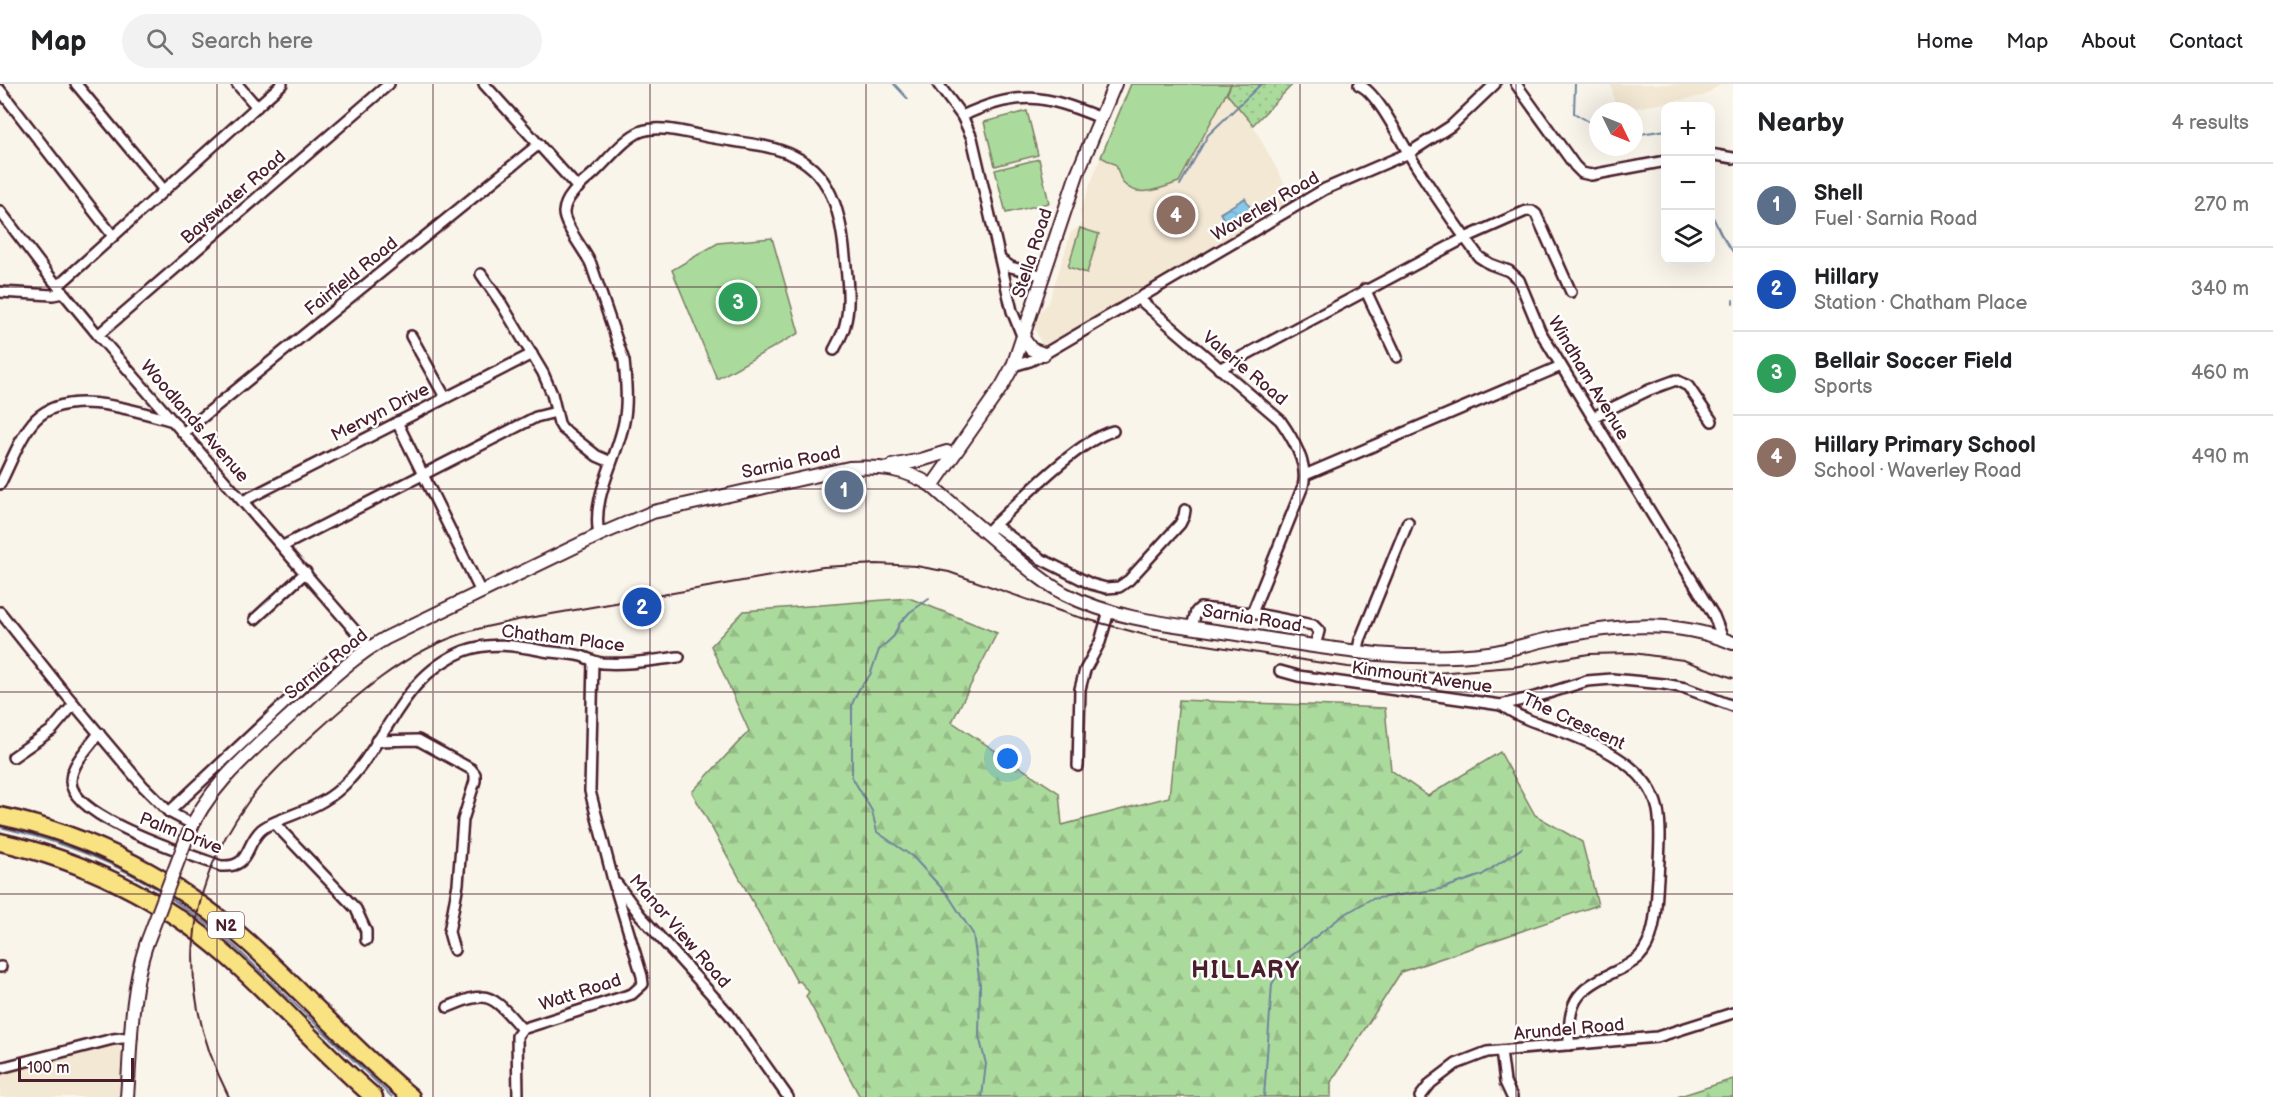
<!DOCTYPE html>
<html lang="en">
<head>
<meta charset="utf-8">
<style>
  body { margin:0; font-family:"Balsamiq Sans",sans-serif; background:#f2f2f2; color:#202124 }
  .controls { position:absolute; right:18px; top:18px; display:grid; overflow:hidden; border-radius:12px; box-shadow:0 6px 24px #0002 }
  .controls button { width:54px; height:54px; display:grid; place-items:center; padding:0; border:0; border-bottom:2px solid #e0e0e0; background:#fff; color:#202124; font:30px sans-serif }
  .compass { position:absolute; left:1589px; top:18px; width:54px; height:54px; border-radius:50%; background:#fff; box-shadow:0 6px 24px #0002; rotate:133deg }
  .scale { position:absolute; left:18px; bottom:15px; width:116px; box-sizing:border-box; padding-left:6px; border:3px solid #4a1f2b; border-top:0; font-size:16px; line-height:21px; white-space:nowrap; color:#4a1f2b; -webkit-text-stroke:4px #fff; paint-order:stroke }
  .you { position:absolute; left:1008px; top:675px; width:21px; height:21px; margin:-15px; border:4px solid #fff; border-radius:50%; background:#1a73e8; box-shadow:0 0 0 9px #1a73e833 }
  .badge { display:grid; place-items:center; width:39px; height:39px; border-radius:50%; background:#2563eb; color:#fff; font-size:20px; font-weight:700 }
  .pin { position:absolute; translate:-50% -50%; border:3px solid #fff; box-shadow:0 2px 6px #0006 }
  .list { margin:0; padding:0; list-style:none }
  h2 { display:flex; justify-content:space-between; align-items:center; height:78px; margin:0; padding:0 24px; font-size:26px }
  h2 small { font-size:20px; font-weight:400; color:#757577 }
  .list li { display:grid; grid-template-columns:39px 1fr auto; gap:18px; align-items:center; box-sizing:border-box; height:84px; padding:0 24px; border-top:2px solid #e0e0e0 }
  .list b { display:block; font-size:22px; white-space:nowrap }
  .list p { margin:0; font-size:20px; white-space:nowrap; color:#757577 }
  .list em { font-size:20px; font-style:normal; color:#757577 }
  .icon { flex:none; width:33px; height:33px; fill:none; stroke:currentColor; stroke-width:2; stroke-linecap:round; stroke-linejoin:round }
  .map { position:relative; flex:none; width:1733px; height:1013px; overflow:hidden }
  header { display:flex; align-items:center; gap:36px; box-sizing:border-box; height:84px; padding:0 30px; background:#fff; border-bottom:2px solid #e0e0e0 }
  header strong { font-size:28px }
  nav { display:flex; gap:33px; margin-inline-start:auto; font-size:21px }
  .search { width:420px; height:54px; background:#f2f2f2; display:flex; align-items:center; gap:15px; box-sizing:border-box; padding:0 21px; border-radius:33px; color:#757577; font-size:22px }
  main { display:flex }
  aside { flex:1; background:#fff }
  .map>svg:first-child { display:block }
  .built { fill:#f3e8d3 }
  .green { fill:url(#green-dots); stroke:#7a7d64; stroke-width:1.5 }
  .forest { fill:url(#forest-firs); stroke:#7a7d64; stroke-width:1.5 }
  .pitch { fill:#abdb9c; stroke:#7a7d64; stroke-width:1.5 }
  .water { fill:url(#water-waves); stroke:#6f849c; stroke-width:1.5 }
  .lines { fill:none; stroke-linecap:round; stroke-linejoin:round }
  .stream { stroke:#6f849c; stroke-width:2 }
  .minor-casing { stroke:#4a1f2b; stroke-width:14 }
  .secondary-casing { stroke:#4a1f2b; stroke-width:16 }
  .motorway-casing { stroke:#4a1f2b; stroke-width:21 }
  .minor { stroke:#fff; stroke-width:9 }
  .secondary { stroke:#fff; stroke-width:12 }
  .motorway { stroke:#f8e281; stroke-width:16 }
  .rail { stroke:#4a1f2b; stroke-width:2 }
  .secondary-bridge-casing { stroke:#4a1f2b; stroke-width:16; stroke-linecap:butt }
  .secondary-bridge { stroke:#fff; stroke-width:12 }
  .grid { fill:none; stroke:#4a1f2b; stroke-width:1.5; stroke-opacity:0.55 }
  .labels { text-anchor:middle; stroke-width:5; stroke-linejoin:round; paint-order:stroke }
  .shield { fill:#fff; stroke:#80626b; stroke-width:1.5 }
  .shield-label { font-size:16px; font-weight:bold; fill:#4a1f2b }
  .street-label { font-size:18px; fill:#4a1f2b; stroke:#fff }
  .district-label { font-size:24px; font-weight:bold; letter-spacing:1.5px; fill:#4a1f2b; stroke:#fff }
</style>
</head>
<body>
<header>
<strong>Map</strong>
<div class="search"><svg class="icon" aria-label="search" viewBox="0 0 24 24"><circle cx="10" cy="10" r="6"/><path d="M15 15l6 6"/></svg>Search here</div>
<nav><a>Home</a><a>Map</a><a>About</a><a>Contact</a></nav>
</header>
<main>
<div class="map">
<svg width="1733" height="1013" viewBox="0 0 1733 1013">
  <defs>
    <pattern id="green-dots" width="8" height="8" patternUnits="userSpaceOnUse" patternTransform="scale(1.5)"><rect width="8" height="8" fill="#abdb9c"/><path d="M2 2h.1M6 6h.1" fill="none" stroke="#95bc87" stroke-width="1.8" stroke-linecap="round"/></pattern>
    <pattern id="forest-firs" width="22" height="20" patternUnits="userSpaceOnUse" patternTransform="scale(1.5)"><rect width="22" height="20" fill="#abdb9c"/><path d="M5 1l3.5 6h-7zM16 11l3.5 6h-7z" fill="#95bc87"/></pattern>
    <pattern id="water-waves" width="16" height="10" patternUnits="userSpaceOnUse" patternTransform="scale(1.5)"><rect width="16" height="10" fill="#87c7e7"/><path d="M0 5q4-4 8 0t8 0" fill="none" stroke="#76aac6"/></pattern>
  </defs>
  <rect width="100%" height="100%" fill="#faf5eb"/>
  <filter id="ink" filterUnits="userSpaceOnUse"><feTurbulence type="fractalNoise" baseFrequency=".0167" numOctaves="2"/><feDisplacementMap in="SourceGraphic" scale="12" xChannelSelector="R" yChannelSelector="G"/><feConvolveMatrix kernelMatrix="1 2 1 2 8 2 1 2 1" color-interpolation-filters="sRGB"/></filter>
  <g filter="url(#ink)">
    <g class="built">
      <polygon points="1129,0 1231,0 1227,11 1253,41 1294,117 1043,263 1035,245 1041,227 1049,218 1071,148 1080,142 1082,138 1080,127"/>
      <polygon points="1611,0 1721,0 1703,12 1619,27 1616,27"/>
      <polygon points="108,961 119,962 122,969 118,1013 0,1013 0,990"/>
    </g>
    <polygon class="green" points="1231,0 1293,0 1253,41 1227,10"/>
    <g class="forest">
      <polygon points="909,514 997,549 952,638 1059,709 1062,741 1169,713 1179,616 1385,624 1391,686 1428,712 1500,668 1535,731 1582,758 1598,821 1401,888 1331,998 1331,1013 860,1013 806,912 809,908 800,897 797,898 692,708 749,647 711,562 744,527"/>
      <polygon points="1733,995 1733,1013 1677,1013"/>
    </g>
    <g class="pitch">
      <path d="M 1131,0 L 1231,0 L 1179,98 C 1163,103 1138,116 1123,99 C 1120,95 1118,87 1116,81 L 1101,73 Z"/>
      <polygon points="1027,27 1038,71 995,82 984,38"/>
      <polygon points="1039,75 1049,119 1006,129 995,86"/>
      <polygon points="1080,144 1099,150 1087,189 1068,183"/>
      <polygon points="772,154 799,249 717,295 672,186 718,159"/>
    </g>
    <polygon class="water" points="1245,114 1252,127 1227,141 1220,129"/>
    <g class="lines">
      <g class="stream">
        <polyline points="894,0 908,15"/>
        <polyline points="1575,0 1574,29 1598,43"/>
        <polyline points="1634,51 1666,46"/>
        <polyline points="1180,101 1208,51 1261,0"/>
        <polyline points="1710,127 1721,150 1733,168"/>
        <polyline points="1733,216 1733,219"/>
        <polyline points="929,515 910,528 899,540 894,552 879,566 870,591 859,605 852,620 852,693 872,727 877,748 913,773 948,811 973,850 980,901 979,952 986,980 982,1013"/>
        <path d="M 0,743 C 56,756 113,777 162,808"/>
        <polyline points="169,813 206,839 234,862 392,1013"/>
        <polyline points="1264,1013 1272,900 1286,876 1342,832 1371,815 1441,805 1482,791 1522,764"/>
      </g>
      <g class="minor-casing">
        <g id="minor">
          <polyline points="76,0 164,106"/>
          <polyline points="237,0 257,23"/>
          <polyline points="484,0 578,104"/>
          <polyline points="938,0 962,32 972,54 1012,227 1023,254"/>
          <polyline points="1516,0 1575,82 1582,89 1591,91 1666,77"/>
          <path d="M 1359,1 C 1378,8 1403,62 1415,80 C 1435,112 1457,143 1479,173 L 1490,180 L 1509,187 L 1519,196 L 1540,247 L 1714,532 L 1723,555"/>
          <polyline points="0,6 113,152"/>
          <path d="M 962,32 C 1019,5 1045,11 1101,34"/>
          <polyline points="1710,70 1733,74"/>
          <polyline points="0,127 47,189 98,251 370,564"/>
          <polyline points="1001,176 1011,183 1044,192"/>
          <polyline points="481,190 501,219 543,289 552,310 559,339 562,344 597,372 611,378"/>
          <polyline points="58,202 282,0"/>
          <polyline points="1365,205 1397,273"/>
          <polyline points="0,208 53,211 63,209"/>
          <path d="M 1139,215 L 1280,336 C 1292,353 1309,381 1303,402 L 1252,529"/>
          <polyline points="98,251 389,0"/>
          <polyline points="411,252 445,313"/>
          <polyline points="1013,282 1030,277 1044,270 1325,105 1409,69 1451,42 1495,0"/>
          <polyline points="1219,285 1465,154 1526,127 1532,127 1536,130 1571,208"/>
          <polyline points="1593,333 1649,306 1676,296 1688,302 1712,337"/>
          <polyline points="397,338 481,508"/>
          <polyline points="183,349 539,60"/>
          <polyline points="1305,391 1561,282"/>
          <path d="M 0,400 C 10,381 21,350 36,335 C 68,303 136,327 173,337"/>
          <polyline points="243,417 532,270"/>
          <polyline points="994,441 1041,475 1091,500 1106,504 1119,503 1129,496 1180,440 1184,432 1185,426"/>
          <path d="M 990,445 C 1019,418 1077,357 1113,347"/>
          <path d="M 599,451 C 591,413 617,375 624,338 C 628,319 626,297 624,277 L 591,180 C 585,167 563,140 564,128 C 565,112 583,99 594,89 C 608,76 624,54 642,47 C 663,40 693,51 714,54 C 740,59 770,60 794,72 C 837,92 842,142 846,182 C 848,202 850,223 845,241 C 843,250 838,258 834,266"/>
          <polyline points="283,462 536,333 556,328"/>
          <polyline points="0,528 63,607 143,702 169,728 192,740"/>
          <polyline points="255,535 306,488"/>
          <polyline points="1192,543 1196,528 1200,524 1252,529 1313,541 1319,547 1315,562"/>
          <polyline points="1357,569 1360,556 1408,438"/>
          <polyline points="1280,587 1298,592 1501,621 1539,612 1587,597 1612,595 1664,600 1685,604 1733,622"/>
          <path d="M 1501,621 C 1509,626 1516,631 1525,634 C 1534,639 1545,641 1555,645 C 1594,659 1648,680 1658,726 C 1662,748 1659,772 1658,794 C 1656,818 1657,855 1639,873 C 1631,880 1621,885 1612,889 C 1573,908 1569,919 1569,961"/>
          <path d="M 99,649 C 90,662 72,679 71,696 C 68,733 192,771 221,782 C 251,784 244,762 261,746 C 269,739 280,736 290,732 C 308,725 326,718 341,704 C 388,660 399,593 464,567 C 491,557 517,562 544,567 C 556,569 569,569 581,572 C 588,574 594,578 602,579 C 628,581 654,576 679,573"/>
          <polyline points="376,657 418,656 471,685 475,690 475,697 463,736 458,800 449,848 454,866"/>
          <polyline points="13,673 52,646 74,620"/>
          <polyline points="1078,682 1080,605 1085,586 1100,558 1109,527"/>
          <polyline points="169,728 331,576"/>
          <polyline points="274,739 356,825 366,847 366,856"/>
          <polyline points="617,800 640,831 729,930 788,1013"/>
          <polyline points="0,883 1,883"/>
          <path d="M 448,923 C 458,919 470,913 481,913 C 497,912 512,935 522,945"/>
          <polyline points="1501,967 1505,998 1512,1013"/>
          <polyline points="0,984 113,955 132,953"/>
          <polyline points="518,1013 517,952 522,945 632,910 643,900 642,892 613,796 590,707 593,577"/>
          <polyline points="1420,1013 1431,999 1456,980 1487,968 1657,953 1733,929"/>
        </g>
      </g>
      <g class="secondary-casing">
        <g id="secondary">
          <polyline points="1023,254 1031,265 1044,270"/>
          <polyline points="892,382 921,376 947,368"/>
          <polyline points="932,402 1002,302 1013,282 1077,90 1115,0"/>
          <path d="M 187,753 C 208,701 253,666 293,629 C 323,602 351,574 386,554 L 599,451 L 653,428 L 849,384 C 879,382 905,384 932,402 C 954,422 977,441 1000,461 C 1021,478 1041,497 1065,510 C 1118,537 1179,541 1237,550 C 1321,563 1403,580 1489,569 C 1510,566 1530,559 1550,555 C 1613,541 1672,534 1733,559"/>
          <path d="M 127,1013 C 131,962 130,910 146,861"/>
        </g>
      </g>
      <g class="motorway-casing">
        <g id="motorway">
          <path d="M 0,732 C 92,751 179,797 249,859 C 304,909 353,965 411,1013"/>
          <path d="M 0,758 C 82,776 163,815 226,871 C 277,916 322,968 374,1013"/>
        </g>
      </g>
      <use href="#minor" class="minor"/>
      <use href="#secondary" class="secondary"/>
      <use href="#motorway" class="motorway"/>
      <path class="rail" d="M 229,1013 C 177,911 180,811 248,718 C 267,692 291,671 315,649 C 357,611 401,572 456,552 C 475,544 497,541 517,536 L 823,483 L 877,480 L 916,482 L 949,488 L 1071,531 L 1149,552 L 1348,583 L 1436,589 L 1513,583 L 1589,570 L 1633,569 L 1683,576 L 1733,594"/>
      <g class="secondary-bridge-casing">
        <polyline id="secondary-bridge" points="146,861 187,753"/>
      </g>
      <use href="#secondary-bridge" class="secondary-bridge"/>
    </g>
  </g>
  <path class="grid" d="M 217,0 L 217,1013M 433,0 L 433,1013M 650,0 L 650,1013M 866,0 L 866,1013M 1083,0 L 1083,1013M 1300,0 L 1300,1013M 1516,0 L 1516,1013M 0,203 L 1733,203M 0,405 L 1733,405M 0,608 L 1733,608M 0,810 L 1733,810"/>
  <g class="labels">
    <rect class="shield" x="208" y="828" width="36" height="26" rx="4.5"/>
    <g class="shield-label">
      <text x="226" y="847">N2</text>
    </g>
    <g class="street-label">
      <text transform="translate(233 113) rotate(-41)" y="6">Bayswater Road</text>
      <text transform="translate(1265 122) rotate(-30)" y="6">Waverley Road</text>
      <text transform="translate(1032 169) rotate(-72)" y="6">Stella Road</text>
      <text transform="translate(351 192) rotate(-39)" y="6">Fairfield Road</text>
      <text transform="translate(1245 284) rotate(40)" y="6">Valerie Road</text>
      <text transform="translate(1589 294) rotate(59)" y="6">Windham Avenue</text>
      <text transform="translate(380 328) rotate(-27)" y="6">Mervyn Drive</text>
      <text transform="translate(195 337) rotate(49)" y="6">Woodlands Avenue</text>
      <text transform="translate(791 378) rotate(-12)" y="6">Sarnia Road</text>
      <text transform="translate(1252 534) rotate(9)" y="6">Sarnia Road</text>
      <text transform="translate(563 554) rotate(7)" y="6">Chatham Place</text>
      <text transform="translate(326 580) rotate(-39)" y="6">Sarnia Road</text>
      <text transform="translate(1422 593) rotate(8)" y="6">Kinmount Avenue</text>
      <text transform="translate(1574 637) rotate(25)" y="6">The Crescent</text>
      <text transform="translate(181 749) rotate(21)" y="6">Palm Drive</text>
      <text transform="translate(680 847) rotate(49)" y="6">Manor View Road</text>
      <text transform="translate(580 908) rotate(-18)" y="6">Watt Road</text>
      <text transform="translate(1569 945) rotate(-5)" y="6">Arundel Road</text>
    </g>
    <g class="district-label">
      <text x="1246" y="894">HILLARY</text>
    </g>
  </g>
</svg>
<div class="controls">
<button>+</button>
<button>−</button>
<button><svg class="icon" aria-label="layers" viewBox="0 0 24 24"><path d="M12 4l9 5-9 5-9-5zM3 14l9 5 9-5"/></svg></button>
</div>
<svg class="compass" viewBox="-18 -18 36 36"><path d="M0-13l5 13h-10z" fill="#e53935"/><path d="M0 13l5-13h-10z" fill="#757577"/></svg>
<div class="scale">100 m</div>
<div class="you"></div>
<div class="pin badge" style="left:844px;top:406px;background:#5c6f8a">1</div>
<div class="pin badge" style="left:642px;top:523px;background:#1a4fb4">2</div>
<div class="pin badge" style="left:738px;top:218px;background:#2e9e5b">3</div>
<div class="pin badge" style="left:1176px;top:131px;background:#8d6e63">4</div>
</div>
<aside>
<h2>Nearby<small>4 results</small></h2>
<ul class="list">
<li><span class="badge" style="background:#5c6f8a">1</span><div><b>Shell</b><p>Fuel · Sarnia Road</p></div><em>270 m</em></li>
<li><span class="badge" style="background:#1a4fb4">2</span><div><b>Hillary</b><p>Station · Chatham Place</p></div><em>340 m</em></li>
<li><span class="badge" style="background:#2e9e5b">3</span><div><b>Bellair Soccer Field</b><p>Sports</p></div><em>460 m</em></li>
<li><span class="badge" style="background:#8d6e63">4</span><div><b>Hillary Primary School</b><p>School · Waverley Road</p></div><em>490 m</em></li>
</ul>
</aside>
</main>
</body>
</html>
